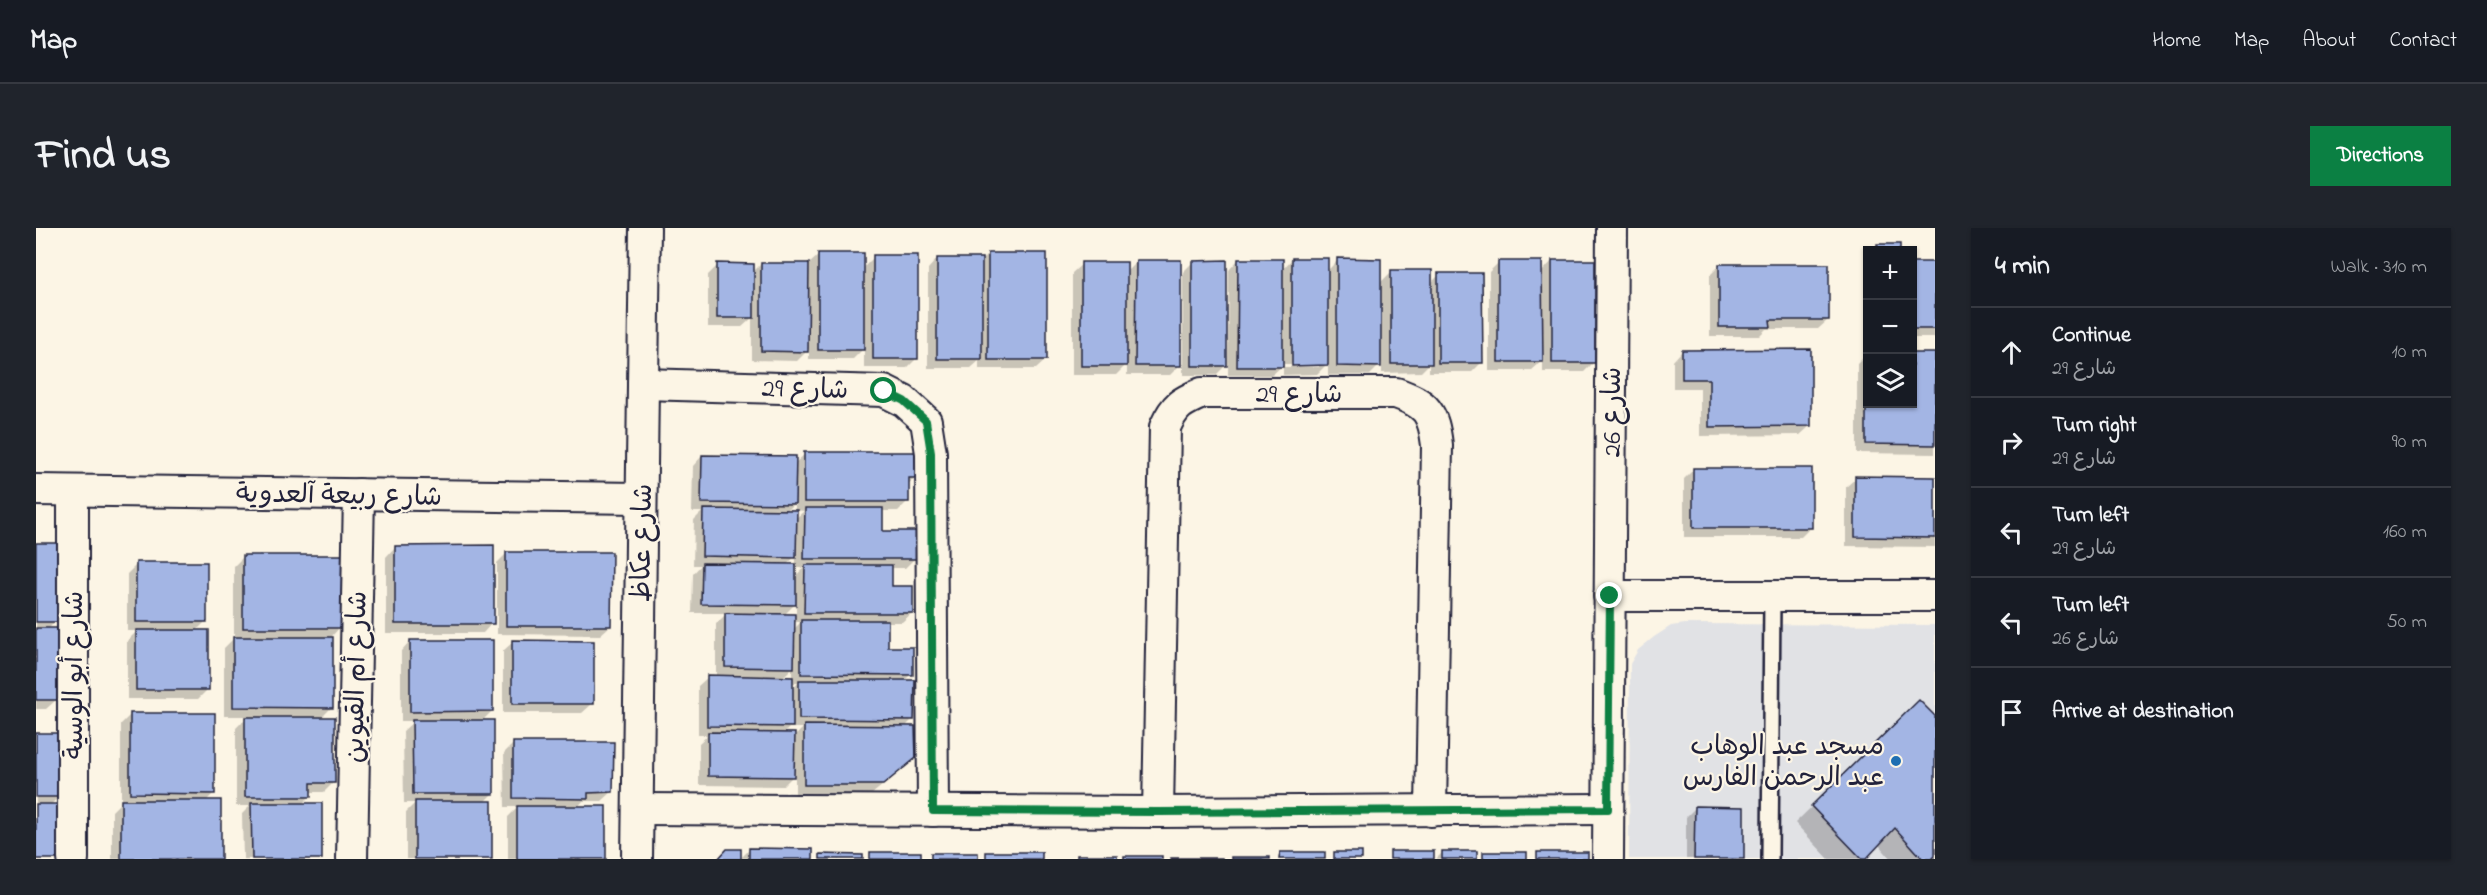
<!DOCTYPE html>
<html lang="en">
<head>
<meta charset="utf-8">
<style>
  body { margin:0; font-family:"Indie Flower","Playpen Sans Arabic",sans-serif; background:#20242c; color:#f1f3f6 }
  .controls { position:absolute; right:18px; top:18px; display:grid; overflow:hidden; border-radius:0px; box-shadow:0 2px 4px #0004 }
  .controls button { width:54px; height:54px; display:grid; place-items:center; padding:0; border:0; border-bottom:2px solid #363941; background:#171b24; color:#f1f3f6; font:30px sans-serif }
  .stop { position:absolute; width:18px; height:18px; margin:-14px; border:4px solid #0b8043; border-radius:50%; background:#fff }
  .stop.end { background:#0b8043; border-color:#fff; box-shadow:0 2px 6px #0008 }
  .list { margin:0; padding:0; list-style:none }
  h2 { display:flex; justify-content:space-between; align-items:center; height:78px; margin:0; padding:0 24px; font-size:26px }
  h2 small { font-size:20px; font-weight:400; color:#9ea1a6 }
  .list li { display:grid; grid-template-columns:39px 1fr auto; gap:18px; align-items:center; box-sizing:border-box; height:90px; padding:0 24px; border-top:2px solid #363941 }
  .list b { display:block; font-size:22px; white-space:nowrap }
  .list p { margin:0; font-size:20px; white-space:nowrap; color:#9ea1a6 }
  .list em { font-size:20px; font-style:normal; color:#9ea1a6 }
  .icon { flex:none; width:33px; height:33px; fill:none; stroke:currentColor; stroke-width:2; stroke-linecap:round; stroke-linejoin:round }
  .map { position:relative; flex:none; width:1899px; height:631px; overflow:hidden; border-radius:0px }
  header { display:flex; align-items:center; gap:36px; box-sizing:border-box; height:84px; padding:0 30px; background:#171b24; border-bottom:2px solid #363941 }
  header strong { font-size:28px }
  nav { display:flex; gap:33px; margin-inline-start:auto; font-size:21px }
  .intro { display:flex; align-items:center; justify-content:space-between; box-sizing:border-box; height:144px; padding:0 36px }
  h1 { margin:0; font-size:42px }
  .button { padding:15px 27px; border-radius:0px; background:#0b8043; color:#fff; font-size:21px; font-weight:700 }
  main { display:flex; gap:36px; padding:0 36px }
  aside { flex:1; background:#171b24; border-radius:0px; box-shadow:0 2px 4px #0004 }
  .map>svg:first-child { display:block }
  .built { fill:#e1e2e5 }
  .shadow { fill:#0003; fill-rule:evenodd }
  .building { fill:#a3b5e4; stroke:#22223b; stroke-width:1.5 }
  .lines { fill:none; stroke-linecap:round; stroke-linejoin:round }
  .lane-casing { stroke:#22223b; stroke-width:20 }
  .street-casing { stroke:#22223b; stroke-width:34 }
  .lane { stroke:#fcf5e5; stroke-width:15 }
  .street { stroke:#fcf5e5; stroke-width:30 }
  .route { stroke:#0b8043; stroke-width:8 }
  .poi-dot { fill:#1f6fb2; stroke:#fcf5e5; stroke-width:2 }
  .labels { text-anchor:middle; stroke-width:4.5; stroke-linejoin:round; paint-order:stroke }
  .street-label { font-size:27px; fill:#22223b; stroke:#fcf5e5 }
  .poi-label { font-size:27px; fill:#22223b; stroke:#fcf5e5; text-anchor:end }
</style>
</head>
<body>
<header>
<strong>Map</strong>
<nav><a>Home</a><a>Map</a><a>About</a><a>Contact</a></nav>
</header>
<div class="intro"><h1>Find us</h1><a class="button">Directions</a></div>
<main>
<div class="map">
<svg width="1899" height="631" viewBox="0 0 1899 631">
  <rect width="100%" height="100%" fill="#fcf5e5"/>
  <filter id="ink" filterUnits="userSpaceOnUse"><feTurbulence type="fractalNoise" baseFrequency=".0167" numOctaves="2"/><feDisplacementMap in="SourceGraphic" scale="12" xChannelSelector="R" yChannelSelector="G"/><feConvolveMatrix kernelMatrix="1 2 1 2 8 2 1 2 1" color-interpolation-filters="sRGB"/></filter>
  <g filter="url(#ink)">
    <polygon class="built" points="1649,396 1899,397 1899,631 1593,631 1594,436 1602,422 1618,409 1635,398"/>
    <g class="shadow">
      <polygon points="1842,18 1862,18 1863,22 1837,22"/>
      <polygon points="952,26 1010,132 1000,141 943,141 943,133 935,140 892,140 892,41 901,31 944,34"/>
      <polygon points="783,27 827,40 838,29 881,130 871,140 828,140 828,120 817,131 773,131 773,121 761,133 716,132 716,90 706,99 672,99 672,47 682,37 716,45 725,36 773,36"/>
      <path d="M 1256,31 L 1291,43 L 1302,32 L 1343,56 L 1355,44 L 1395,55 L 1403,47 L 1445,135 L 1436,144 L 1393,144 L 1393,136 L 1385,144 L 1346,145 L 1346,135 L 1334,147 L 1292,147 L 1292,135 L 1281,146 L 1247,147 L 1247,137 L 1236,147 L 1192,147 L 1193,42 L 1202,32 L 1246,42 ZM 1248,136 L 1283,136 L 1283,139 L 1248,139 Z"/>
      <polygon points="1516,33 1557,135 1548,144 1507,144 1507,132 1495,143 1453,143 1453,44 1463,34 1505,45"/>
      <polygon points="1100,34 1144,137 1134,147 1091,147 1091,136 1080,147 1036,147 1036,45 1046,36 1090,44"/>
      <polygon points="1157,34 1189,138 1180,147 1147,147 1147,44"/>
      <rect x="1876" y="36" width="23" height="74"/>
      <polygon points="1684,37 1792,92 1782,101 1730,101 1723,108 1674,108 1674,47"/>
      <polygon points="1646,123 1774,198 1764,207 1664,208 1664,160 1637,160 1637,133"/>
      <polygon points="1831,126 1832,176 1876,176 1899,126 1899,226 1821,225 1821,136"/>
      <path d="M 769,226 L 879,249 L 872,257 L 872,273 L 862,283 L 845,283 L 845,305 L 878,331 L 869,340 L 855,340 L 855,360 L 876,385 L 866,394 L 851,394 L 851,420 L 875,446 L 868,453 L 877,491 L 869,499 L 869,539 L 836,566 L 759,566 L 759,546 L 747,558 L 663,557 L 663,515 L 672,507 L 662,507 L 662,458 L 672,449 L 680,449 L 680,396 L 691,385 L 656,385 L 657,346 L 665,337 L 657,337 L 658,292 L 666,284 L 656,284 L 657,238 L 666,228 L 758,236 ZM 759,274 L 759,282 L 768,283 L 759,291 L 750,283 ZM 760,328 L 760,337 L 750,337 ZM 759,340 L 768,340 L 758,349 ZM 760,375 L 760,387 L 748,387 ZM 757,394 L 765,394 L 757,402 ZM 756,440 L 756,450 L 746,450 ZM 756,455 L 762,455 L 756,462 ZM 753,500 L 767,500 L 757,510 L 747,506 Z"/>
      <polygon points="1657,242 1775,299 1765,309 1648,309 1648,251"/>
      <polygon points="1820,250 1899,250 1899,319 1810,318 1810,259"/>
      <polygon points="0,317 20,393 11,402 20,472 10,481 0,481"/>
      <polygon points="359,319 456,395 447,405 350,405 350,329"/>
      <polygon points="471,325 574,398 564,407 461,406 461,335"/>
      <polygon points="207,329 304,399 296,408 296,479 284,491 298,554 288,564 274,564 274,568 266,576 284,631 207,631 206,586 214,578 200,578 200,500 212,488 188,488 188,420 198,410 198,338"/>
      <polygon points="101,336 170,393 159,404 172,461 162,471 91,471 91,413 101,403 91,403 91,346"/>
      <polygon points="374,413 456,483 445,494 456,566 447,575 455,631 370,631 370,584 379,575 368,575 367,503 378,493 365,493 365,423"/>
      <polygon points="477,414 556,476 546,485 467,485 467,423"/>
      <polygon points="1883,474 1899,490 1899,631 1855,631 1842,616 1828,631 1793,631 1759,595"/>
      <polygon points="94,487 178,565 169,574 183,631 76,631 76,583 85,574 85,496"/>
      <polygon points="0,506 23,569 14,577 0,631"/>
      <polygon points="478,515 576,564 566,573 547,573 541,580 568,631 472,631 472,589 482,579 469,579 468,525"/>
      <polygon points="1659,580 1707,631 1650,631 1650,589"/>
      <polygon points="713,622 775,631 704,631"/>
      <polygon points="1407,624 1439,631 1400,631"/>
    </g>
    <g class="building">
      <rect x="1841" y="16" width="23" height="6"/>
      <rect x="782" y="25" width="46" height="97"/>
      <rect x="952" y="25" width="59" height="107"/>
      <rect x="837" y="27" width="45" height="104"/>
      <rect x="901" y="30" width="45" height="101"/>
      <polygon points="1256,30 1292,30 1292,137 1256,138"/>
      <polygon points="1301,30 1345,31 1345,139 1301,138"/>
      <polygon points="1202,31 1247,31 1247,139 1201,139"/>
      <polygon points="1100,32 1145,32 1145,138 1099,138"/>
      <polygon points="1191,32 1191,138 1156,138 1156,33"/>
      <rect x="1516" y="32" width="43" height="103"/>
      <polygon points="1462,33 1506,33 1507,134 1462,134"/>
      <rect x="1045" y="34" width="46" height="104"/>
      <rect x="1876" y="34" width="23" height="67"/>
      <polygon points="681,35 718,36 718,90 681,90"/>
      <polygon points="725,35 773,35 772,124 725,123"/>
      <polygon points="1683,36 1793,36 1793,92 1734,92 1735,99 1683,99"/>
      <rect x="1355" y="42" width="41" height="94"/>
      <polygon points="1402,45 1446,45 1447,135 1402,135"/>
      <polygon points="1775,121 1775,198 1673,199 1673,151 1646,151 1646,122"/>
      <polygon points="1830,125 1832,176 1876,176 1876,125 1899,125 1899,217 1830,216"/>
      <polygon points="768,224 881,224 881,250 873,250 873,274 768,274"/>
      <polygon points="666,227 760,228 759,276 665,275"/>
      <rect x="1657" y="240" width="119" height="60"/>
      <polygon points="1819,248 1899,249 1899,310 1819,309"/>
      <polygon points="769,280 847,280 847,303 880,303 880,331 768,331"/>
      <polygon points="667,281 761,282 760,330 666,328"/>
      <rect x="0" y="315" width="21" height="79"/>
      <polygon points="458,317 458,396 359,396 359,318"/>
      <polygon points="470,324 576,324 575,398 470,398"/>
      <rect x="207" y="327" width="99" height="73"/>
      <rect x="100" y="334" width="71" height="60"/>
      <polygon points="666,335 760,336 760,377 665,376"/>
      <polygon points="769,337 856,337 856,358 877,358 877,385 768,385"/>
      <polygon points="689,385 759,386 758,440 689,439"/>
      <polygon points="765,392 852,392 852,419 877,419 877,447 765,446"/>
      <polygon points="0,400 22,400 21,472 0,472"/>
      <rect x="100" y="402" width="73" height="60"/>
      <polygon points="197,409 297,409 297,480 197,479"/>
      <polygon points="374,412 457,412 457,483 374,484"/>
      <polygon points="476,412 558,413 558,476 476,476"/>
      <polygon points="671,447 757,449 757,499 671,498"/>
      <polygon points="763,452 879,452 878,492 763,491"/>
      <polygon points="1883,472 1899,488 1899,628 1896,631 1887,631 1859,600 1830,631 1826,631 1775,578"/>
      <polygon points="94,485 179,485 179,566 94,565"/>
      <polygon points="209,489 299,489 299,555 275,555 275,569 209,569"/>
      <polygon points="376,492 458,492 458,566 377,566"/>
      <polygon points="768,497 879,498 880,530 847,557 768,557"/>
      <polygon points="672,504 759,505 758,549 672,548"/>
      <rect x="0" y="505" width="24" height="64"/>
      <polygon points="477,514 578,514 577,564 552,565 552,571 477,570"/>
      <rect x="85" y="572" width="100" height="59"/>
      <rect x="379" y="573" width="77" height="58"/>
      <polygon points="215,575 286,575 286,631 216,631"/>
      <rect x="0" y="576" width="23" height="55"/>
      <rect x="481" y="578" width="89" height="53"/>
      <polygon points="1659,578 1708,579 1708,631 1658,631"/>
      <polygon points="713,620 777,621 777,631 713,631"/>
      <polygon points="691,621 705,621 705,631 682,631"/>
      <rect x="1354" y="623" width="44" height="8"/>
      <rect x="1406" y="623" width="35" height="8"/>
      <rect x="834" y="624" width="51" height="7"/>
      <rect x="950" y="624" width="56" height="7"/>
      <polygon points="1244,624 1289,624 1289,631 1243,631"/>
      <rect x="1298" y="624" width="28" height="7"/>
      <rect x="1447" y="624" width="44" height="7"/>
      <rect x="1501" y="624" width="51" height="7"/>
      <rect x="895" y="625" width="47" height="6"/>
      <polygon points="784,626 827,627 827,631 784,631"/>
      <rect x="1041" y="627" width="40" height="4"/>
      <rect x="1088" y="628" width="38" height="3"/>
      <rect x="1195" y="629" width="39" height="2"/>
      <rect x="1135" y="630" width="51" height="1"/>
    </g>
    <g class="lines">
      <g class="lane-casing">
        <polyline id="lane" points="1734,631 1736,368"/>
      </g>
      <g class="street-casing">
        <g id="street">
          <polyline points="607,156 848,163 868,173 890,193 895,225 897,583"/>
          <polyline points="0,262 605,270"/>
          <polyline points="1573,368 1899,368"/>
          <polyline points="602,581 1122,584 1572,581"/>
          <path d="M 1122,584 L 1129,199 C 1139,177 1145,174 1166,165 L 1360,165 C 1391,176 1397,184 1401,217 L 1395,583"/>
          <polyline points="37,631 37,263"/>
          <polyline points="316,631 323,266"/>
          <polyline points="601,631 609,0"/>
          <polyline points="1572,631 1576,0"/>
        </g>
      </g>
      <use href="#lane" class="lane"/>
      <use href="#street" class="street"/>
    </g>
  </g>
  <g class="lines" filter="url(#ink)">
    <polyline class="route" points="848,163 868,173 890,193 895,225 897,583 1122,584 1572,581 1574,368"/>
  </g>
  <circle class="poi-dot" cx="1860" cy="533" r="6"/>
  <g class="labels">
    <g class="street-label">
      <text transform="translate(769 160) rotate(1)" y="9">شارع 29</text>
      <text x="1263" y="174">شارع 29</text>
      <text transform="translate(1575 184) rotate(-90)" y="9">شارع 26</text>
      <text transform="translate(303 266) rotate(1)" y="9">شارع ربيعة آلعدوية</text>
      <text transform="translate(605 315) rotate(-89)" y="9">شارع عكاظ</text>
      <text transform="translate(37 447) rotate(-90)" y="9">شارع أبو الوسية</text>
      <text transform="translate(319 449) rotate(-89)" y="9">شارع أم القيوين</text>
    </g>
    <g class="poi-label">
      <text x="1848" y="526">مسجد عبد الوهاب<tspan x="1848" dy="31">عبد الرحمن الفارس</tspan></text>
    </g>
  </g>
</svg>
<div class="controls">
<button>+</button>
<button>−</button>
<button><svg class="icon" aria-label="layers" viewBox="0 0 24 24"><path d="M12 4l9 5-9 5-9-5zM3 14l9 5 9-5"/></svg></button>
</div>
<div class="stop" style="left:848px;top:163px"></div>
<div class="stop end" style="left:1574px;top:368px"></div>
</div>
<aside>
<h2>4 min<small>Walk · 310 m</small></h2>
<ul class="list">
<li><svg class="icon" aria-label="ahead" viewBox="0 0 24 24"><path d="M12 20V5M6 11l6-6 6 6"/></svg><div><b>Continue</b><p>شارع 29</p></div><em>10 m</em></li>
<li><svg class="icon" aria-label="right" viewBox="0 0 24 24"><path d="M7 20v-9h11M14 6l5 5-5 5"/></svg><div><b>Turn right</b><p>شارع 29</p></div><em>90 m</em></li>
<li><svg class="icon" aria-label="left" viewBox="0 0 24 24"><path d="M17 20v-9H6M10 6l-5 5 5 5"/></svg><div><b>Turn left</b><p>شارع 29</p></div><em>160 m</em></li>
<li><svg class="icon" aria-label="left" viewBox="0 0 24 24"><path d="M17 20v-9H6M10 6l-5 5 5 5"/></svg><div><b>Turn left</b><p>شارع 26</p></div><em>50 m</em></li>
<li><svg class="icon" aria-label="arrive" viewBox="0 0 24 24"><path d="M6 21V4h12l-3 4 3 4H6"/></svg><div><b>Arrive at destination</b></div></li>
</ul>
</aside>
</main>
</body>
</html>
